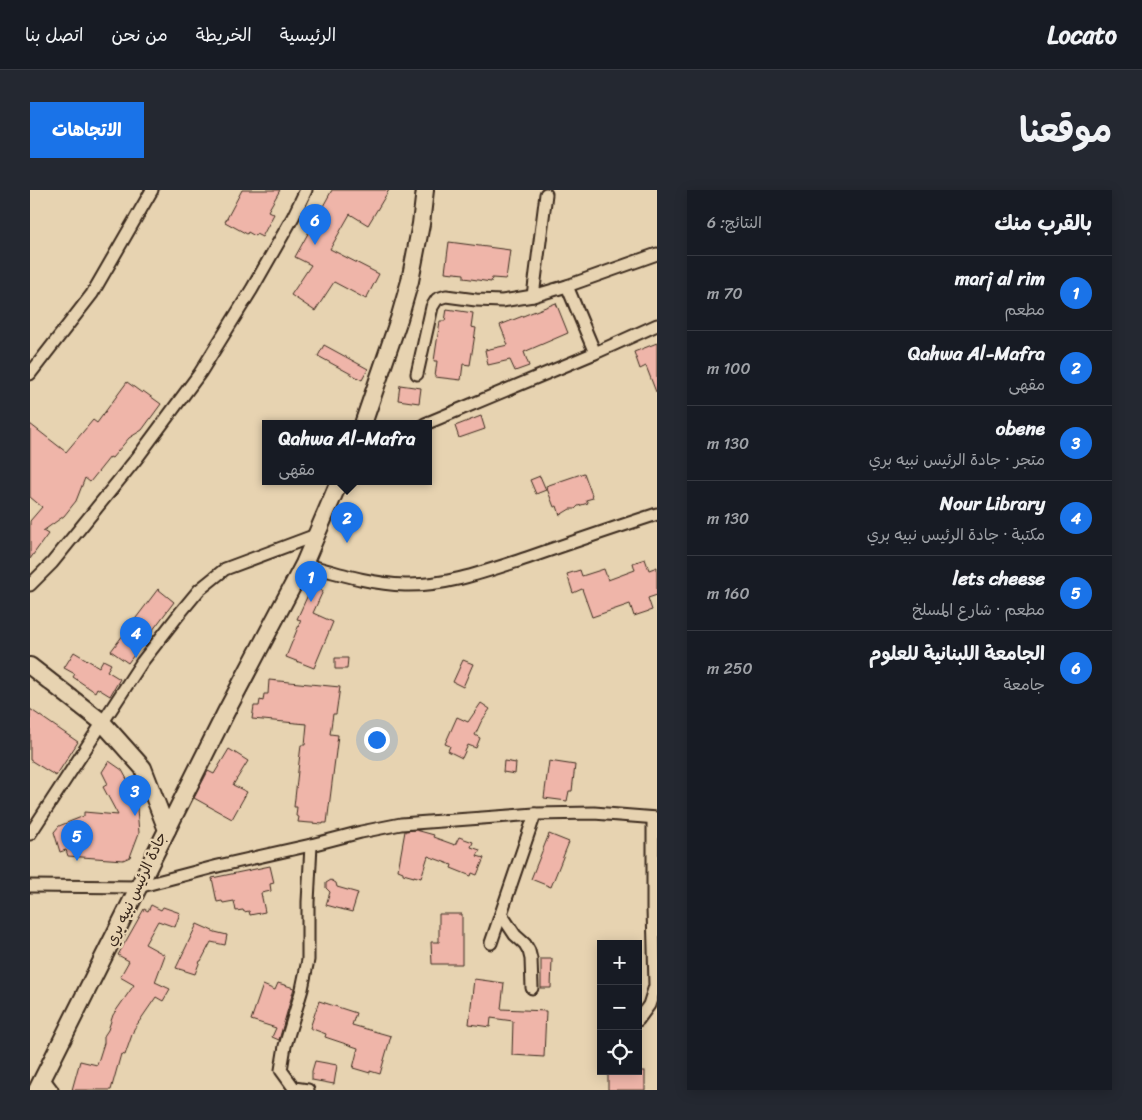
<!DOCTYPE html>
<html lang="ar">
<head>
<meta charset="utf-8">
<style>
  body { margin:0; font-family:Sriracha,"Playpen Sans Arabic",sans-serif; background:#242831; color:#f1f3f6; direction:rtl }
  .controls { position:absolute; right:15px; bottom:15px; display:grid; overflow:hidden; border-radius:0px; box-shadow:0 2px 12px #0003 }
  .controls button { width:45px; height:45px; display:grid; place-items:center; padding:0; border:0; border-bottom:1px solid #363941; background:#171b24; color:#f1f3f6; font:25px sans-serif }
  .you { position:absolute; left:346px; top:549px; width:18px; height:18px; margin:-12px; border:4px solid #fff; border-radius:50%; background:#1a73e8; box-shadow:0 0 0 8px #1a73e833 }
  .badge { display:grid; place-items:center; width:32px; height:32px; border-radius:50%; background:#1a73e8; color:#fff; font-size:16px; font-weight:700 }
  .pin { position:absolute; translate:-50% -41px; filter:drop-shadow(0 1px 2px #0008) }
  .pin::after { content:''; position:absolute; top:26px; width:18px; height:15px; background:inherit; clip-path:polygon(0 0,100% 0,50% 100%) }
  .popup { position:absolute; left:232px; top:230px; width:170px; height:65px; box-sizing:border-box; display:grid; place-content:center; border-radius:0px; background:#171b24; filter:drop-shadow(0 1px 4px #0005); font-size:16px; white-space:nowrap; color:#9ea1a6 }
  .popup b { font-size:19px; color:#f1f3f6 }
  .popup::after { content:''; position:absolute; left:50%; top:100%; margin-left:-10px; border:10px solid transparent; border-top-color:#171b24 }
  .list { margin:0; padding:0; list-style:none }
  h2 { display:flex; justify-content:space-between; align-items:center; height:65px; margin:0; padding:0 20px; font-size:21px }
  h2 small { font-size:16px; font-weight:400; color:#9ea1a6 }
  .list li { display:grid; grid-template-columns:32px 1fr auto; gap:15px; align-items:center; box-sizing:border-box; height:75px; padding:0 20px; border-top:1px solid #363941 }
  .list b { display:block; font-size:19px; white-space:nowrap }
  .list p { margin:0; font-size:16px; white-space:nowrap; color:#9ea1a6 }
  .list em { font-size:16px; font-style:normal; color:#9ea1a6 }
  .icon { flex:none; width:28px; height:28px; fill:none; stroke:currentColor; stroke-width:2; stroke-linecap:round; stroke-linejoin:round }
  .map { position:relative; flex:none; width:627px; height:900px; overflow:hidden; direction:ltr; border-radius:0px }
  header { display:flex; align-items:center; gap:30px; box-sizing:border-box; height:70px; padding:0 25px; background:#171b24; border-bottom:1px solid #363941 }
  header strong { font-size:24px }
  nav { display:flex; gap:28px; margin-inline-start:auto; font-size:18px }
  .intro { display:flex; align-items:center; justify-content:space-between; box-sizing:border-box; height:120px; padding:0 30px }
  h1 { margin:0; font-size:35px }
  .button { padding:12px 22px; border-radius:0px; background:#1a73e8; color:#fff; font-size:18px; font-weight:700 }
  main { display:flex; gap:30px; padding:0 30px }
  aside { flex:1; background:#171b24; border-radius:0px; box-shadow:0 2px 12px #0003 }
  .map>svg:first-child { display:block }
  .building { fill:#efb5a9; stroke:#3b2a1e }
  .lines { fill:none; stroke-linecap:round; stroke-linejoin:round }
  .street-casing { stroke:#3b2a1e; stroke-width:15 }
  .secondary-casing { stroke:#3b2a1e; stroke-width:20 }
  .street { stroke:#e7d3b1; stroke-width:11 }
  .secondary { stroke:#e7d3b1; stroke-width:16 }
  .labels { text-anchor:middle; stroke-width:5; stroke-linejoin:round; paint-order:stroke }
  .street-label { font-size:15px; fill:#3b2a1e; stroke:#e7d3b1 }
</style>
</head>
<body>
<header>
<strong>Locato</strong>
<nav><a>الرئيسية</a><a>الخريطة</a><a>من نحن</a><a>اتصل بنا</a></nav>
</header>
<div class="intro"><h1>موقعنا</h1><a class="button">الاتجاهات</a></div>
<main>
<aside>
<h2>بالقرب منك<small>النتائج: 6</small></h2>
<ul class="list">
<li><span class="badge">1</span><div><b>marj al rim</b><p>مطعم</p></div><em>70 m</em></li>
<li><span class="badge">2</span><div><b>Qahwa Al-Mafra</b><p>مقهى</p></div><em>100 m</em></li>
<li><span class="badge">3</span><div><b>obene</b><p>متجر · جادة الرئيس نبيه بري</p></div><em>130 m</em></li>
<li><span class="badge">4</span><div><b>Nour Library</b><p>مكتبة · جادة الرئيس نبيه بري</p></div><em>130 m</em></li>
<li><span class="badge">5</span><div><b>lets cheese</b><p>مطعم · شارع المسلخ</p></div><em>160 m</em></li>
<li><span class="badge">6</span><div><b>الجامعة اللبنانية للعلوم</b><p>جامعة</p></div><em>250 m</em></li>
</ul>
</aside>
<div class="map">
<svg width="627" height="900" viewBox="0 0 627 900">
  <rect width="100%" height="100%" fill="#e7d3b1"/>
  <filter id="ink" filterUnits="userSpaceOnUse"><feTurbulence type="fractalNoise" baseFrequency=".02" numOctaves="2"/><feDisplacementMap in="SourceGraphic" scale="10" xChannelSelector="R" yChannelSelector="G"/><feConvolveMatrix kernelMatrix="1 2 1 2 8 2 1 2 1" color-interpolation-filters="sRGB"/></filter>
  <g filter="url(#ink)">
    <g class="building">
      <polygon points="212,0 250,0 238,21 244,24 232,47 226,44 225,46 218,42 217,44 195,32"/>
      <polygon points="302,0 359,0 338,35 320,24 300,59 349,84 336,109 304,92 285,121 261,105 281,75 265,67"/>
      <polygon points="419,52 480,60 476,89 462,88 461,92 434,88 434,84 415,82"/>
      <polygon points="526,113 538,143 494,162 499,176 485,181 480,170 458,175 455,160 478,155 470,135"/>
      <polygon points="417,119 443,123 441,137 446,138 440,175 433,174 431,190 405,187 407,171 404,171 410,131 415,131"/>
      <polygon points="627,153 627,202 626,202 616,176 610,179 604,162"/>
      <polygon points="294,155 338,179 332,190 288,166"/>
      <polygon points="97,192 112,203 113,201 131,214 112,240 99,248 82,268 80,267 60,292 55,288 46,311 34,326 13,341 18,344 0,369 0,331 12,317 0,307 0,234 36,262 63,230 67,233"/>
      <polygon points="370,195 391,198 389,213 368,210"/>
      <polygon points="451,226 455,239 429,248 425,236"/>
      <polygon points="554,283 563,308 556,310 558,313 548,316 545,319 540,319 530,325 527,316 524,317 516,296"/>
      <polygon points="510,286 516,300 506,304 500,290"/>
      <polygon points="615,369 619,380 627,377 627,405 618,408 622,420 604,426 600,414 562,427 552,399 543,403 537,384 550,380 552,386 574,379 578,390 605,380 603,373"/>
      <polygon points="282,396 293,401 283,423 303,432 284,478 256,467 271,430 267,429"/>
      <polygon points="128,399 144,412 98,473 81,461"/>
      <polygon points="44,462 69,477 73,470 81,474 77,481 90,489 80,506 67,498 65,502 43,487 45,484 34,478"/>
      <polygon points="305,468 318,468 317,479 305,479"/>
      <polygon points="433,470 443,474 433,497 423,492"/>
      <polygon points="239,490 310,497 306,524 303,524 300,544 308,545 297,633 293,633 293,634 268,632 269,627 266,626 267,617 264,617 269,572 271,555 275,555 277,534 222,529 224,516 229,516 230,510 233,511 234,504 238,504"/>
      <polygon points="451,513 460,519 451,532 445,545 450,548 446,558 438,555 432,568 418,561 420,556 415,554 427,527 438,532"/>
      <polygon points="0,519 48,552 26,586 0,570"/>
      <polygon points="199,559 218,571 203,595 217,602 202,629 164,608 178,581 184,584"/>
      <polygon points="79,571 92,580 106,606 109,643 100,667 93,670 38,666 36,660 30,662 24,642 29,636 54,626 54,622 88,625 73,597 78,594 72,582"/>
      <polygon points="474,571 486,573 485,584 473,582"/>
      <polygon points="519,571 545,575 542,601 539,601 537,611 514,608"/>
      <polygon points="386,640 404,645 403,647 425,655 429,647 443,652 441,657 450,660 447,666 454,668 447,685 442,683 441,686 421,678 422,675 398,666 391,688 384,686 384,687 373,684 373,682 368,680 375,641"/>
      <polygon points="519,644 539,652 521,697 501,689"/>
      <polygon points="240,676 244,693 240,694 241,701 231,703 235,722 220,725 219,721 214,722 213,720 206,721 204,711 193,713 192,711 187,712 182,688"/>
      <polygon points="301,690 306,693 307,697 328,703 322,722 296,715 300,702 296,698 296,693"/>
      <polygon points="121,715 131,720 133,717 150,723 145,737 128,731 115,754 135,765 125,792 140,799 133,811 126,807 104,839 95,865 91,864 81,900 42,900 50,871 67,875 74,853 74,846 78,840 83,825 104,795 90,787 99,771 88,765 114,719 118,721"/>
      <polygon points="409,724 432,724 432,774 402,774 401,752 409,752"/>
      <polygon points="167,734 185,742 197,745 195,755 181,752 171,771 170,771 165,784 146,778"/>
      <polygon points="511,769 522,769 521,798 511,798"/>
      <polygon points="444,789 474,793 471,819 516,821 514,867 482,865 483,831 461,828 460,837 439,834"/>
      <polygon points="248,793 264,798 249,850 242,847 246,838 221,830 233,795 245,800"/>
      <polygon points="289,811 326,823 322,835 361,846 350,884 340,881 340,883 323,878 328,858 295,847 296,844 280,838"/>
      <polygon points="285,871 307,875 304,894 282,890 282,881"/>
      <rect x="578" y="881" width="37" height="19"/>
    </g>
    <g class="lines">
      <g class="street-casing">
        <g id="street">
          <polyline points="537,96 565,163"/>
          <polyline points="503,106 516,4"/>
          <polyline points="0,184 62,104 122,0"/>
          <polyline points="387,184 402,117 407,109 416,106 446,110 472,111 503,106 537,96 627,64"/>
          <polyline points="395,234 565,163 627,135"/>
          <path d="M 274,374 C 307,383 340,394 375,395 C 417,396 457,381 497,368 C 540,353 584,338 627,324"/>
          <polyline points="0,395 22,373 107,268 170,183 222,99 263,27 276,0"/>
          <polyline points="0,644 112,472 150,423 169,400 195,379 286,345"/>
          <polyline points="0,696 108,697 188,676 281,655 331,642 371,634 505,624 564,623 627,628"/>
          <polyline points="471,724 485,745 495,754 499,761 501,769 502,798"/>
          <polyline points="461,753 505,624"/>
          <polyline points="608,830 619,815 625,796 623,718 623,628"/>
          <polyline points="13,888 22,900"/>
          <polyline points="278,900 264,898 251,880 255,856 272,799 278,770 278,712 281,655"/>
        </g>
      </g>
      <g class="secondary-casing">
        <g id="secondary">
          <polyline points="333,234 369,129 380,91 391,34 395,0"/>
          <polyline points="0,476 72,532 113,578 137,640 7,900"/>
          <polyline points="137,640 196,522 274,374 309,292"/>
        </g>
      </g>
      <use href="#street" class="street"/>
      <use href="#secondary" class="secondary"/>
    </g>
  </g>
  <g class="labels">
    <g class="street-label">
      <text transform="translate(106 699) rotate(-65)" y="5">جادة الرئيس نبيه بري</text>
    </g>
  </g>
</svg>
<div class="controls">
<button>+</button>
<button>−</button>
<button><svg class="icon" aria-label="locate" viewBox="0 0 24 24"><circle cx="12" cy="12" r="6"/><path d="M12 2v4M12 18v4M2 12h4M18 12h4"/></svg></button>
</div>
<div class="you"></div>
<div class="pin badge" style="left:281px;top:412px">1</div>
<div class="pin badge" style="left:317px;top:353px">2</div>
<div class="popup"><b>Qahwa Al-Mafra</b>مقهى</div>
<div class="pin badge" style="left:105px;top:626px">3</div>
<div class="pin badge" style="left:106px;top:468px">4</div>
<div class="pin badge" style="left:47px;top:671px">5</div>
<div class="pin badge" style="left:285px;top:55px">6</div>
</div>
</main>
</body>
</html>
